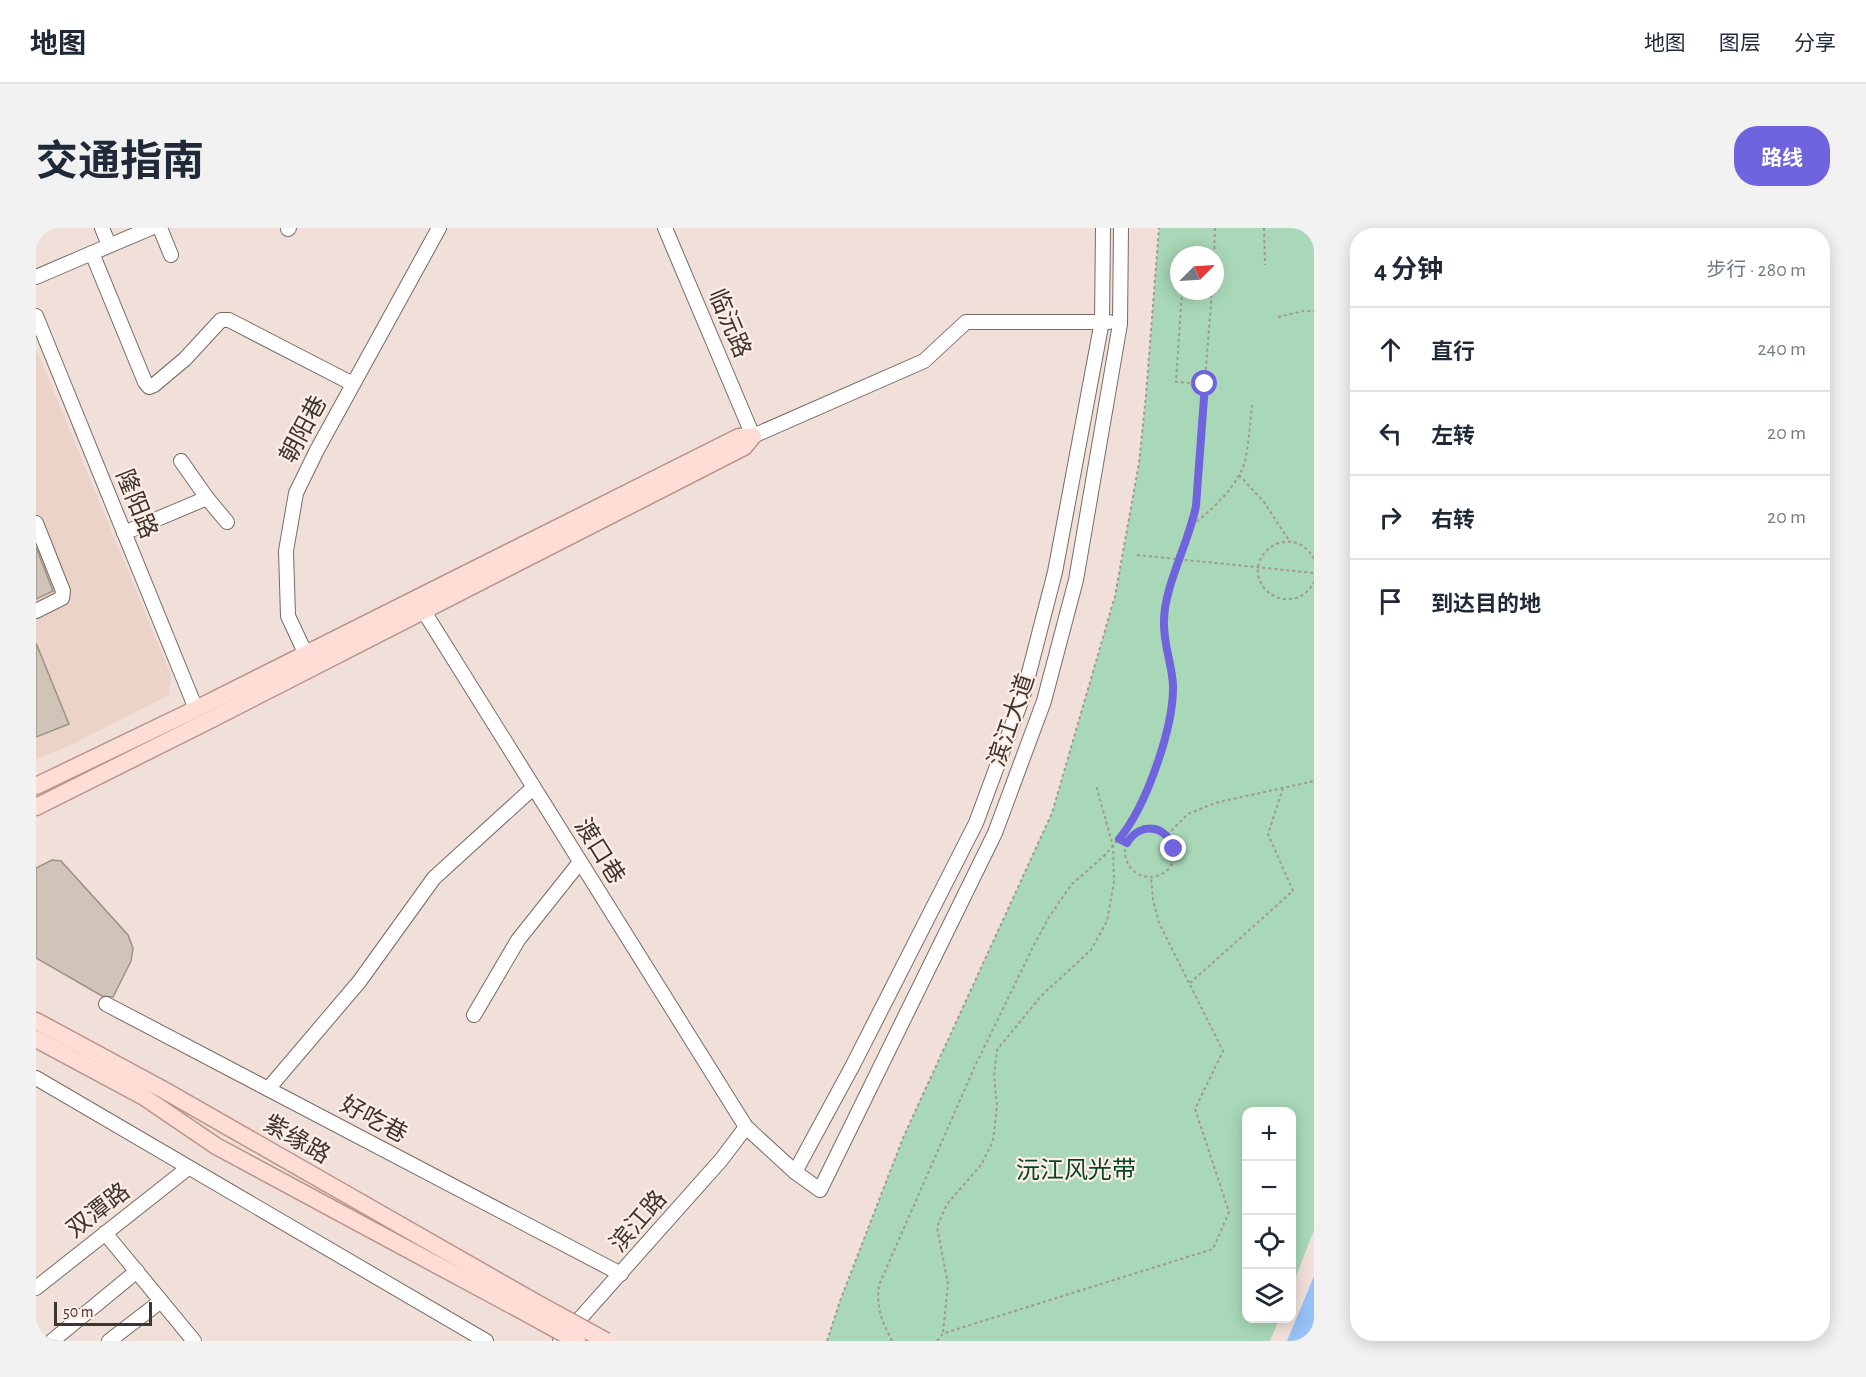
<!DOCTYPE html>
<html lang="zh">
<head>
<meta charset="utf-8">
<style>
  body { margin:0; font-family:"Alegreya Sans","Noto Sans SC",sans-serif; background:#f2f2f3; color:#1f2937 }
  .controls { position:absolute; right:18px; bottom:18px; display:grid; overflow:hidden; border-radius:12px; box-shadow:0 3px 15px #0003 }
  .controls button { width:54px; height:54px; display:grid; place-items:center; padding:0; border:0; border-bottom:2px solid #e0e1e3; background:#fff; color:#1f2937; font:30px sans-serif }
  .compass { position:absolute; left:1134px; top:18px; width:54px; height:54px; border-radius:50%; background:#fff; box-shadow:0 3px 15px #0003; rotate:66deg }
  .scale { position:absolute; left:18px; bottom:15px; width:98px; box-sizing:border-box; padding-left:6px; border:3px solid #3c3532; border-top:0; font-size:16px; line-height:21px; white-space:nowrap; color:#3c3532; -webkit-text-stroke:4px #ffeee6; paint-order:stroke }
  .stop { position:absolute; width:18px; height:18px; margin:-14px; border:4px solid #7064de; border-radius:50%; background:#fff }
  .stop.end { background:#7064de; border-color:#fff; box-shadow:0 2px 6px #0008 }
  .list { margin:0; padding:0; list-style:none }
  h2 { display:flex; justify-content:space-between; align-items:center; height:78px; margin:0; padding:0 24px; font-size:26px }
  h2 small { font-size:20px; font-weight:400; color:#747a83 }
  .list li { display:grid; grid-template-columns:39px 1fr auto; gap:18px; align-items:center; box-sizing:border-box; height:84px; padding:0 24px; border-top:2px solid #e0e1e3 }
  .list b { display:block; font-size:22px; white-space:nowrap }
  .list em { font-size:20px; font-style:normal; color:#747a83 }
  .icon { flex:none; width:33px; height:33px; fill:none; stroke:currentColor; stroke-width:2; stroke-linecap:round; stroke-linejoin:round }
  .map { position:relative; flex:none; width:1278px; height:1113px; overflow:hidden; border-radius:24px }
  header { display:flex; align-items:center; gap:36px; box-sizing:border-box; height:84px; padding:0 30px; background:#fff; border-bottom:2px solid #e0e1e3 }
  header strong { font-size:28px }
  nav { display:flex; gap:33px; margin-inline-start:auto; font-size:21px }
  .intro { display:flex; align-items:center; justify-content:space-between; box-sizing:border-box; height:144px; padding:0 36px }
  h1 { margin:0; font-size:42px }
  .button { padding:15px 27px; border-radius:24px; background:#7064de; color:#fff; font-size:21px; font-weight:700 }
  main { display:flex; gap:36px; padding:0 36px }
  aside { flex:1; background:#fff; border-radius:24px; box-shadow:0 3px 15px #0003 }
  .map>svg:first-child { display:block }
  .built { fill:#ebd3c8 }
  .green { fill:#a8d8b7; fill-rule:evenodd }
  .water { fill:#96c1f6 }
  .building { fill:#d0c4b8; stroke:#9d9186; stroke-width:1.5 }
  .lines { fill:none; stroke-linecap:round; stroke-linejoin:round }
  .minor-casing { stroke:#786a63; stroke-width:16 }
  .major-casing { stroke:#b8948a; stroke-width:19 }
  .path { stroke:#a49792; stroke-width:2; stroke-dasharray:3 3; stroke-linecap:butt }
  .minor { stroke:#fff; stroke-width:14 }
  .major { stroke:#fdddd6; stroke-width:16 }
  .major-bridge-casing { stroke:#b8948a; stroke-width:19; stroke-linecap:butt }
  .major-bridge { stroke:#fdddd6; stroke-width:16 }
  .route { stroke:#7064de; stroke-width:8 }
  .labels { text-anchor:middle; stroke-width:4.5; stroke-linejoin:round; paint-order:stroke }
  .street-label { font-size:24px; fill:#3c3532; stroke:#ffeee6 }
  .park-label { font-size:24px; fill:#014525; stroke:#ffeee6 }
</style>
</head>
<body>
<header>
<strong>地图</strong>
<nav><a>地图</a><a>图层</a><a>分享</a></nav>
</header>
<div class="intro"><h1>交通指南</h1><a class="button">路线</a></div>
<main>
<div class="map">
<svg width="1278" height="1113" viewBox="0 0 1278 1113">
  <rect width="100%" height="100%" fill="#f1e0d9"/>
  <polygon class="built" points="0,120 135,447 133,467 39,515 0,532"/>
  <path class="green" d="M 1123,0 L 1278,0 L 1278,1002 L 1256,1059 L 1256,884 L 1210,884 L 1210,1090 L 1243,1091 L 1234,1113 L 791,1113 L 804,1073 L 867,910 L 1016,585 L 1079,368 L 1103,235 L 1110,167 ZM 1143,27 L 1179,27 L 1179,63 L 1143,63 Z"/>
  <polygon class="water" points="1278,1048 1278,1113 1251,1113"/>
  <g class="building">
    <polygon points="0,319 17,363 0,371"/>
    <polygon points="0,415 33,496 0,509"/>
    <polygon points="16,632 25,633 92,707 97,720 95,733 77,769 66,768 0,730 0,640"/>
  </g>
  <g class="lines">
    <g class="minor-casing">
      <g id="minor">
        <polyline points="66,0 73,17"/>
        <polyline points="124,0 135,27"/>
        <polyline points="629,0 717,208 888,133 930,94 1073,94"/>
        <polyline points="252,1 253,0"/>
        <polyline points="56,25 115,0"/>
        <polyline points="0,49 56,25 109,154 113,159 118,157 149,131 185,92 193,92 317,156"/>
        <polyline points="0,88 160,481"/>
        <polyline points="145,233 171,270 191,294"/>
        <polyline points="0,295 27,363 26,370 0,383"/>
        <polyline points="88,305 171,270"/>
        <polyline points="382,374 710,899 759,944 784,962 959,605 1008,473 1040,352 1084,96 1085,0"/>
        <polyline points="273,433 252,388 250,323 260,265 281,222 403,0"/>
        <polyline points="70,776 585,1046"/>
        <polyline points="438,787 482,712 544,634"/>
        <polyline points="0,850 450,1113"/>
        <polyline points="232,861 323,754 398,650 497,560"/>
        <polyline points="759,944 817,837 940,595 987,468 1019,344 1066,93 1067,0"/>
        <polyline points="69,1005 158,1113"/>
        <polyline points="0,1060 152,940"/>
        <polyline points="16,1113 101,1043"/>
        <polyline points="73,1113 125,1073"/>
        <polyline points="524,1113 685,932 710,899"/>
      </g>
    </g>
    <g class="major-casing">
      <g id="major">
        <polyline points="0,558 160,481 703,209 710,209"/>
        <polyline points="0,579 166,496 708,219 717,208"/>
        <polyline points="0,793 126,861 497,1073"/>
        <polyline points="0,811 108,869 180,918 492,1086"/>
      </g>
    </g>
    <g class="path">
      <polyline points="1228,0 1229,37"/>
      <polyline points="1178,27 1179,0"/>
      <polyline points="1146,63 1140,154 1169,156"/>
      <polyline points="1242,89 1267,83 1278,83"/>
      <polyline points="1203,247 1228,274 1254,314"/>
      <path d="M 1156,297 C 1177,281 1202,258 1209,233 C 1213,215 1214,195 1216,177"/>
      <polyline points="1101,327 1278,345"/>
      <path d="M 1278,331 C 1256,291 1204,328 1228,360 C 1234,367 1243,372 1253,371 C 1264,371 1273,364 1278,354"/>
      <circle cx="1114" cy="624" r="25"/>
      <polyline points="1131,607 1152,586 1179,575 1278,553"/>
      <polyline points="1154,755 1257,663 1232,606 1247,560"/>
      <polyline points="907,1104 912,1056 901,999 911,976 945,937 957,913 961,877 958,848 961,822 1005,768 1055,722 1071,693 1078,654 1077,618 1060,557"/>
      <polyline points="791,1113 804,1073 867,910 1016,585 1079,368 1103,235 1110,167 1123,0"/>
      <path d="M 856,1113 C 846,1094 840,1079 843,1057 L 939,838 L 998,717 L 1013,689 L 1035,657 L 1069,627 L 1093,598 L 1109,565 L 1131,504 L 1137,457 L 1128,393 L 1131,370 L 1156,298 L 1159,278 L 1176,63"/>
      <polyline points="901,1113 907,1106 918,1102 1177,1021 1193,984 1159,881 1187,823 1123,695 1117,672 1115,649"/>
    </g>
    <use href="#minor" class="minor"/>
    <use href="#major" class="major"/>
    <g class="major-bridge-casing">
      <g id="major-bridge">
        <polyline points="497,1073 570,1113"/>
        <polyline points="492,1086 541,1113"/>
      </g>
    </g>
    <use href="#major-bridge" class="major-bridge"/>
  </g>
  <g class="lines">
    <path class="route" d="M 1138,621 C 1131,597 1104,593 1091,615 L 1083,611 C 1110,579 1138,499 1137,457 C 1136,436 1127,415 1128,393 C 1128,359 1153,314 1160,278 L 1169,156"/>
  </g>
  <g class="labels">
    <g class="street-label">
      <text transform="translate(694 95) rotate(67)" y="8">临沅路</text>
      <text transform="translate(267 201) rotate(-62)" y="8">朝阳巷</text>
      <text transform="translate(101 276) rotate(68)" y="8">隆阳路</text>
      <text transform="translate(975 492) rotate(-71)" y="8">滨江大道</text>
      <text transform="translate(564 623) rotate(58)" y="8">渡口巷</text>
      <text transform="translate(338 891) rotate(28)" y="8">好吃巷</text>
      <text transform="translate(261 911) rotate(30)" y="8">紫缘路</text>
      <text transform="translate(62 982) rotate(-38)" y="8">双潭路</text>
      <text transform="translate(602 993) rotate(-49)" y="8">滨江路</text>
    </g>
    <g class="park-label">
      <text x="1040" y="950">沅江风光带</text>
    </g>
  </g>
</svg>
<div class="controls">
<button>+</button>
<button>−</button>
<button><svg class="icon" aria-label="locate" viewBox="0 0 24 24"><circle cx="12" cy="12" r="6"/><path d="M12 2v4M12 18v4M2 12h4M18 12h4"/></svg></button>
<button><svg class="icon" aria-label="layers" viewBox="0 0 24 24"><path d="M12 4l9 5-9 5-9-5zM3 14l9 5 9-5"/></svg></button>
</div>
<svg class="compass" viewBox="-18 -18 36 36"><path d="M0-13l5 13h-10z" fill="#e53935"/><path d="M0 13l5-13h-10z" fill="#747a83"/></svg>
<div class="scale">50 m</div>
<div class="stop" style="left:1169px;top:156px"></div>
<div class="stop end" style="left:1138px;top:621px"></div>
</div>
<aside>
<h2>4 分钟<small>步行 · 280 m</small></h2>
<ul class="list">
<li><svg class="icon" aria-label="ahead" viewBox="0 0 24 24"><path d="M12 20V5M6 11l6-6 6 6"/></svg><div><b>直行</b></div><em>240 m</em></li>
<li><svg class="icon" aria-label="left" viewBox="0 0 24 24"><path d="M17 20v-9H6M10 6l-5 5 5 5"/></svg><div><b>左转</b></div><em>20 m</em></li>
<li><svg class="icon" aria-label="right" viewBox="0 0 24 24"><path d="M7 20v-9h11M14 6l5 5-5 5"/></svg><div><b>右转</b></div><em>20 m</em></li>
<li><svg class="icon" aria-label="arrive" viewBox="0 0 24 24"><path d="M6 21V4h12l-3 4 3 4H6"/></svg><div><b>到达目的地</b></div></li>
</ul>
</aside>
</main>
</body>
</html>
